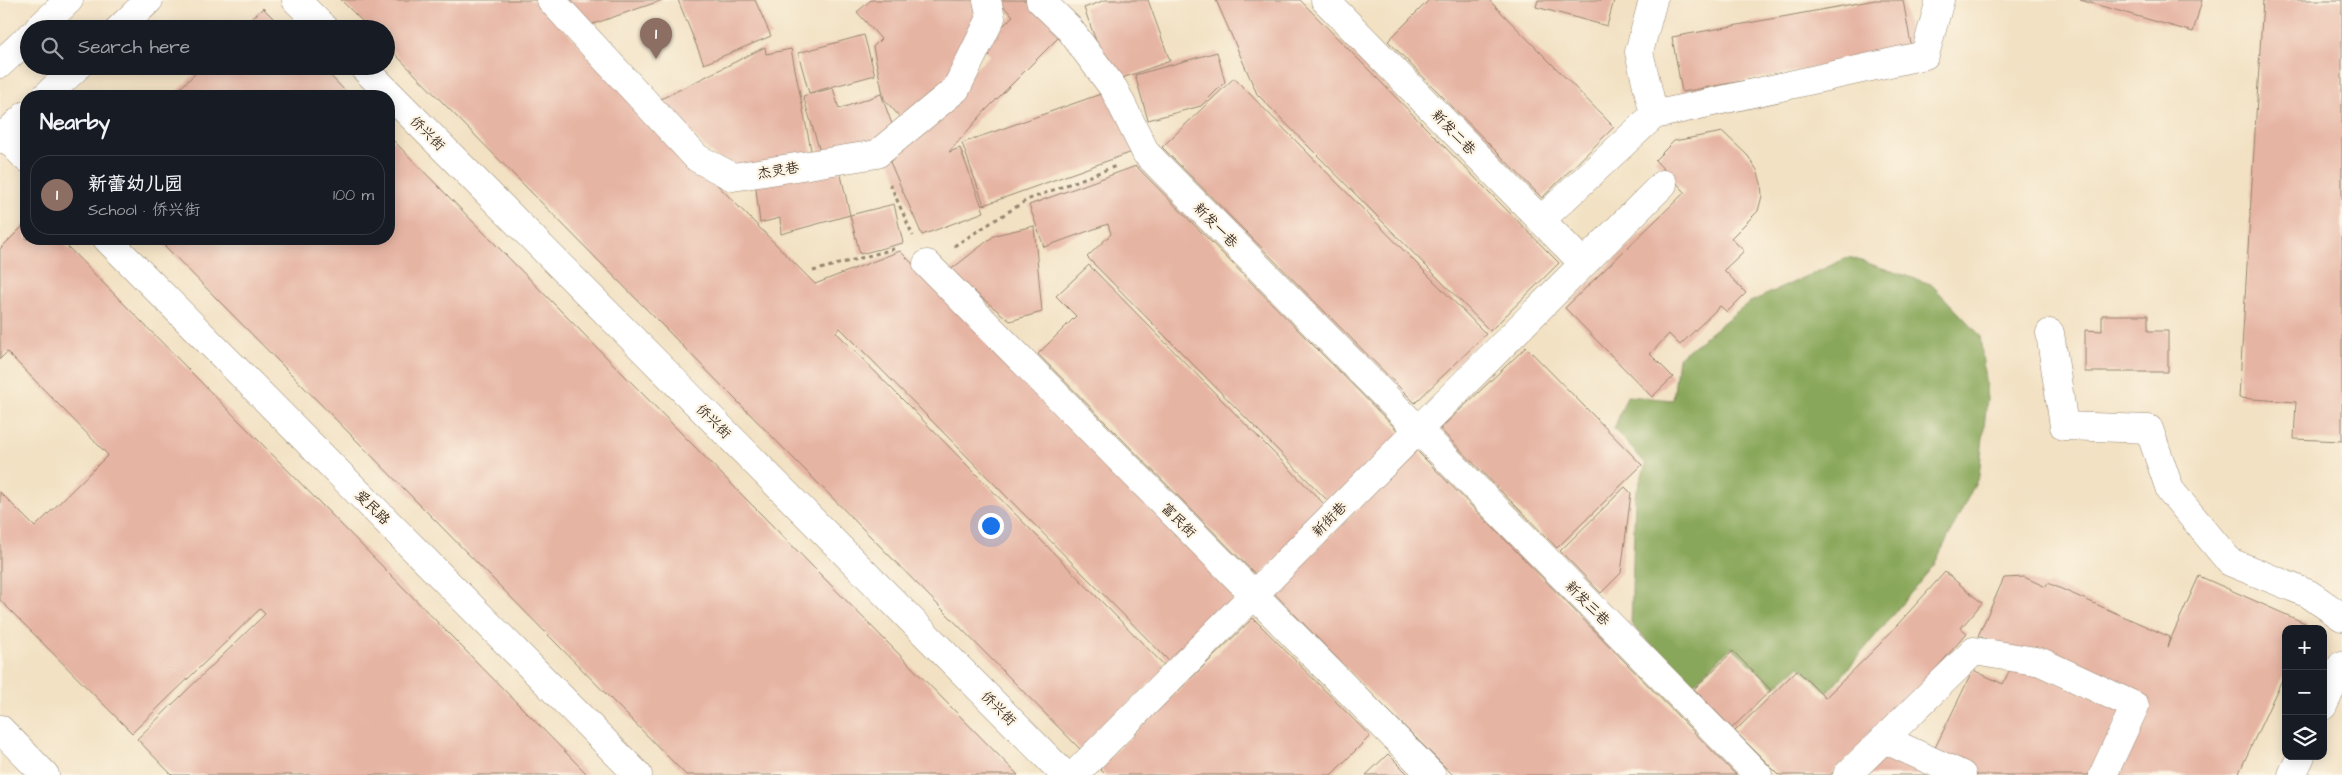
<!DOCTYPE html>
<html lang="en">
<head>
<meta charset="utf-8">
<style>
  body { margin:0; font-family:"Architects Daughter","LXGW WenKai TC",sans-serif; background:#20242c; color:#f1f3f6 }
  .controls { position:absolute; right:15px; bottom:15px; display:grid; overflow:hidden; border-radius:10px; box-shadow:0 2px 12px #0003 }
  .controls button { width:45px; height:45px; display:grid; place-items:center; padding:0; border:0; border-bottom:1px solid #363941; background:#171b24; color:#f1f3f6; font:25px sans-serif }
  .you { position:absolute; left:990px; top:525px; width:18px; height:18px; margin:-12px; border:4px solid #fff; border-radius:50%; background:#1a73e8; box-shadow:0 0 0 8px #1a73e833 }
  .badge { display:grid; place-items:center; width:32px; height:32px; border-radius:50%; background:#d93025; color:#fff; font-size:16px; font-weight:700 }
  .pin { position:absolute; translate:-50% -41px; filter:drop-shadow(0 1px 2px #0008) }
  .pin::after { content:''; position:absolute; top:26px; width:18px; height:15px; background:inherit; clip-path:polygon(0 0,100% 0,50% 100%) }
  .list { margin:0; padding:0; list-style:none }
  h2 { display:flex; justify-content:space-between; align-items:center; height:65px; margin:0; padding:0 20px; font-size:21px }
  h2 small { font-size:16px; font-weight:400; color:#9ea1a6 }
  .list li { display:grid; grid-template-columns:32px 1fr auto; gap:15px; align-items:center; box-sizing:border-box; height:80px; margin:0 10px 10px; padding:0 10px; border:1px solid #363941; border-radius:20px }
  .list b { display:block; font-size:19px; white-space:nowrap }
  .list p { margin:0; font-size:16px; white-space:nowrap; color:#9ea1a6 }
  .list em { font-size:16px; font-style:normal; color:#9ea1a6 }
  .icon { flex:none; width:28px; height:28px; fill:none; stroke:currentColor; stroke-width:2; stroke-linecap:round; stroke-linejoin:round }
  .map { position:relative; flex:none; width:2342px; height:775px; overflow:hidden }
  .search { position:absolute; background:#171b24; box-shadow:0 2px 12px #0003; left:20px; top:20px; width:375px; height:55px; display:flex; align-items:center; gap:12px; box-sizing:border-box; padding:0 18px; border-radius:28px; color:#9ea1a6; font-size:19px }
  .panel { position:absolute; background:#171b24; box-shadow:0 2px 12px #0003; left:20px; top:90px; width:375px; height:155px; border-radius:20px }
  .map>svg:first-child { display:block }
  .forest { fill:#89a75a; stroke:#62683c }
  .building { fill:#e6b4a3 }
  .lines { fill:none; stroke-linecap:round; stroke-linejoin:round }
  .minor-casing { stroke:#968670; stroke-width:29 }
  .major-casing { stroke:#968670; stroke-width:29 }
  .path { stroke:#968670; stroke-width:3; stroke-dasharray:4 4; stroke-linecap:butt }
  .minor { stroke:#fff; stroke-width:28 }
  .major { stroke:#fff; stroke-width:28 }
  .labels { text-anchor:middle; stroke-width:4.5; stroke-linejoin:round; paint-order:stroke }
  .street-label { font-size:14px; fill:#3b2a1e; stroke:#fcf5e5 }
</style>
</head>
<body>
<div class="map">
<svg width="2342" height="775" viewBox="0 0 2342 775">
  <rect width="100%" height="100%" fill="#fcf5e5"/>
  <filter id="ink" filterUnits="userSpaceOnUse"><feTurbulence type="fractalNoise" baseFrequency=".02" numOctaves="2"/><feDisplacementMap in="SourceGraphic" scale="10" xChannelSelector="R" yChannelSelector="G"/><feConvolveMatrix kernelMatrix="1 2 1 2 8 2 1 2 1" color-interpolation-filters="sRGB"/></filter>
  <filter id="wash" filterUnits="userSpaceOnUse"><feTurbulence type="fractalNoise" baseFrequency=".0096" numOctaves="4" result="noise"/><feDisplacementMap in="SourceGraphic" scale="20" xChannelSelector="R" yChannelSelector="G"/><feGaussianBlur stdDeviation="1.12" result="paint"/><feColorMatrix in="noise" values="0 0 0 0 0 0 0 0 0 0 0 0 0 0 0 0 0 1.4 0 .05"/><feComposite in="paint" operator="in"/></filter>
  <g filter="url(#wash)">
    <rect width="100%" height="100%" fill="#f2e1c3"/>
    <polygon class="forest" points="1849,257 1931,284 1980,335 1987,399 1979,476 1934,565 1828,693 1799,666 1775,687 1732,647 1691,686 1631,624 1635,496 1646,464 1614,429 1627,396 1673,400 1678,358 1748,303"/>
    <g id="blocks">
      <g class="building">
        <polygon points="341,0 535,0 815,284 900,251 1239,595 1170,662 855,343 840,328 836,332 1166,667 1081,750 386,45 386,29 370,29"/>
        <polygon points="566,0 663,0 590,25"/>
        <polygon points="678,0 755,0 771,36 704,64"/>
        <polygon points="871,0 981,0 988,17 947,80 907,125 884,99 873,47 881,39 857,12"/>
        <polygon points="996,0 1032,0 1064,32 985,111 949,152 960,148 984,212 922,235 886,153 990,55 982,47 1013,16"/>
        <polygon points="1105,0 1148,0 1170,61 1111,82 1084,8"/>
        <polygon points="1216,0 1300,0 1559,263 1490,331 1257,94"/>
        <polygon points="1429,0 1489,0 1614,127 1542,198 1388,41"/>
        <polygon points="1538,0 1614,0 1607,26 1536,7"/>
        <polygon points="1875,0 1903,0 1912,50 1682,92 1672,37"/>
        <polygon points="2080,0 2202,0 2193,32"/>
        <polygon points="2263,0 2342,0 2342,441 2294,439 2296,402 2239,398"/>
        <polygon points="263,8 284,29 241,29"/>
        <polygon points="864,35 875,75 809,93 798,53"/>
        <polygon points="765,47 766,54 791,49 813,160 732,173 657,101"/>
        <polygon points="1217,52 1225,82 1201,106 1148,120 1135,75"/>
        <polygon points="203,66 321,66 350,96 172,96"/>
        <polygon points="1234,78 1486,334 1415,403 1162,147"/>
        <polygon points="833,88 839,109 881,94 896,135 822,158 803,96"/>
        <polygon points="1112,90 1135,151 984,205 962,143"/>
        <polygon points="1723,132 1748,156 1757,170 1761,183 1762,196 1758,211 1731,238 1744,251 1724,270 1746,293 1727,312 1720,306 1680,345 1669,334 1650,354 1673,377 1652,397 1565,308 1685,192 1655,160 1674,141"/>
        <polygon points="389,136 495,244 1018,775 686,775 158,239 389,239"/>
        <polygon points="839,166 850,215 894,204 903,243 860,254 850,215 781,234 780,218 760,223 755,181"/>
        <polygon points="1136,166 1403,436 1332,505 1087,257 1111,234 1108,224 1044,247 1029,205"/>
        <polygon points="26,223 26,239 60,239 588,775 172,775 137,739 265,614 260,609 132,733 0,600 0,492 35,527 108,455 7,352 0,359 0,249"/>
        <polygon points="1034,226 1042,312 1010,321 949,271 995,235"/>
        <polygon points="1089,265 1328,508 1258,577 1038,354 1076,316 1056,296"/>
        <polygon points="2102,315 2148,315 2148,331 2168,331 2168,372 2085,372 2085,330 2102,331"/>
        <polygon points="1526,347 1642,465 1557,548 1440,429"/>
        <polygon points="1417,451 1518,553 1736,775 1453,775 1356,678 1273,592"/>
        <polygon points="1625,487 1631,493 1621,573 1601,593 1560,551"/>
        <polygon points="1945,572 1982,603 1961,628 1967,633 1921,686 1830,775 1779,775 1735,731 1797,670 1825,698 1880,644"/>
        <polygon points="2199,576 2307,624 2305,629 2286,629 2286,671 2238,775 2109,775 2142,701 1978,636 2004,578 2024,577 2046,587 2048,583 2170,637 2167,647"/>
        <polygon points="1253,618 1370,736 1331,775 1106,775 1099,768"/>
        <polygon points="1733,651 1771,690 1732,728 1694,689"/>
        <polygon points="2012,665 2127,710 2096,775 1977,775 1932,754 1973,670 2003,684"/>
        <polygon points="1890,749 1947,775 1863,775"/>
        <polygon points="1388,754 1409,775 1366,775"/>
      </g>
    </g>
  </g>
  <g filter="url(#ink)">
    <use href="#blocks" fill-opacity="0" stroke="#968670" stroke-width="1"/>
    <g class="lines">
      <g class="minor-casing">
        <g id="minor">
          <polyline points="296,0 325,29"/>
          <polyline points="551,0 697,158 733,177 877,154 956,89 991,18 987,0"/>
          <polyline points="1040,0 1068,27 1114,89 1146,153 1758,775"/>
          <polyline points="1325,0 1583,263"/>
          <polyline points="1653,0 1639,52 1654,115"/>
          <polyline points="362,66 1065,775"/>
          <polyline points="4,135 26,158"/>
          <polyline points="1541,220 1654,115 1925,55 1940,0"/>
          <polyline points="107,239 638,775"/>
          <polyline points="927,264 1432,775"/>
          <polyline points="2050,333 2064,426 2149,429 2170,490 2230,562 2309,594 2342,617"/>
          <polyline points="2323,706 2342,665"/>
          <polyline points="1884,739 1962,775"/>
          <polyline points="1074,775 1663,184"/>
          <polyline points="1847,775 1974,651 2041,662 2135,706 2103,775"/>
          <polyline points="2292,775 2301,756"/>
        </g>
      </g>
      <g class="major-casing">
        <g id="major">
          <polyline points="38,29 69,0"/>
          <polyline points="119,29 149,0"/>
          <polyline points="0,64 29,37"/>
          <polyline points="46,96 78,66"/>
          <polyline points="0,139 26,115"/>
          <polyline points="0,729 45,775"/>
        </g>
      </g>
      <g class="path">
        <polyline points="890,184 913,236"/>
        <polyline points="954,246 1027,200 1116,166"/>
        <polyline points="813,271 897,248"/>
      </g>
      <use href="#minor" class="minor"/>
      <use href="#major" class="major"/>
    </g>
  </g>
  <g class="labels">
    <g class="street-label">
      <text transform="translate(1454 132) rotate(46)" y="5">新发二巷</text>
      <text transform="translate(428 133) rotate(45)" y="5">侨兴街</text>
      <text transform="translate(778 170) rotate(-9)" y="5">杰灵巷</text>
      <text transform="translate(1216 225) rotate(46)" y="5">新发一巷</text>
      <text transform="translate(714 421) rotate(45)" y="5">侨兴街</text>
      <text transform="translate(373 507) rotate(45)" y="5">爱民路</text>
      <text transform="translate(1329 519) rotate(-45)" y="5">新街巷</text>
      <text transform="translate(1179 520) rotate(45)" y="5">富民街</text>
      <text transform="translate(1588 603) rotate(45)" y="5">新发三巷</text>
      <text transform="translate(999 708) rotate(45)" y="5">侨兴街</text>
    </g>
  </g>
</svg>
<div class="controls">
<button>+</button>
<button>−</button>
<button><svg class="icon" aria-label="layers" viewBox="0 0 24 24"><path d="M12 4l9 5-9 5-9-5zM3 14l9 5 9-5"/></svg></button>
</div>
<div class="you"></div>
<div class="pin badge" style="left:656px;top:59px;background:#8d6e63">1</div>
<div class="search"><svg class="icon" aria-label="search" viewBox="0 0 24 24"><circle cx="10" cy="10" r="6"/><path d="M15 15l6 6"/></svg>Search here</div>
<section class="panel">
<h2>Nearby<small></small></h2>
<ul class="list">
<li><span class="badge" style="background:#8d6e63">1</span><div><b>新蕾幼儿园</b><p>School · 侨兴街</p></div><em>100 m</em></li>
</ul>
</section>
</div>
</body>
</html>
